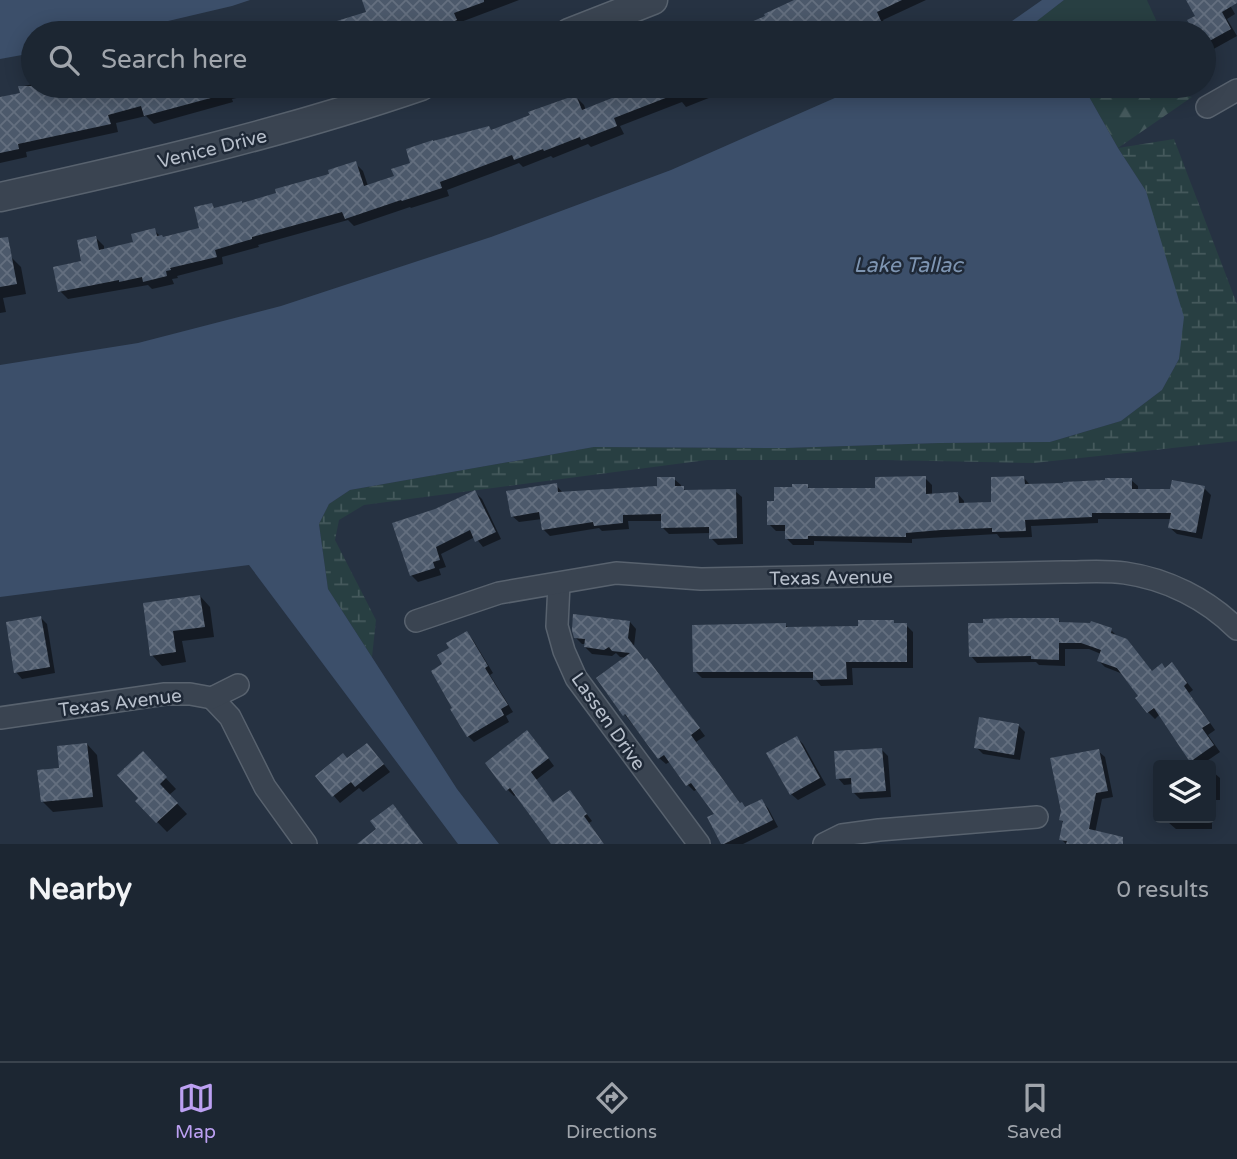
<!DOCTYPE html>
<html lang="en">
<head>
<meta charset="utf-8">
<style>
  body { margin:0; font-family:"Varela Round",sans-serif; background:#29323e; color:#f1f3f6 }
  .controls { position:absolute; right:21px; bottom:21px; display:grid; overflow:hidden; border-radius:7px; box-shadow:0 4px 18px #0003 }
  .controls button { width:63px; height:63px; display:grid; place-items:center; padding:0; border:0; border-bottom:2px solid #3a434d; background:#1c2632; color:#f1f3f6; font:35px sans-serif }
  .list { margin:0; padding:0; list-style:none }
  h2 { display:flex; justify-content:space-between; align-items:center; height:91px; margin:0; padding:0 28px; font-size:30px }
  h2 small { font-size:23px; font-weight:400; color:#a0a5ac }
  .icon { flex:none; width:38px; height:38px; fill:none; stroke:currentColor; stroke-width:2; stroke-linecap:round; stroke-linejoin:round }
  .map { position:relative; flex:none; width:1237px; height:844px; overflow:hidden }
  .search { position:absolute; background:#1c2632; box-shadow:0 4px 18px #0003; left:21px; right:21px; top:21px; height:77px; display:flex; align-items:center; gap:18px; box-sizing:border-box; padding:0 24px; border-radius:38px; color:#a0a5ac; font-size:26px }
  .sheet { height:217px; background:#1c2632 }
  nav { display:flex; justify-content:space-around; align-items:center; box-sizing:border-box; height:98px; border-top:2px solid #3a434d; background:#1c2632; font-size:19px; color:#a0a5ac }
  nav a { display:grid; justify-items:center; gap:4px }
  nav .on { color:#bca0f2 }
  .map>svg:first-child { display:block }
  .green { fill:#283f42 }
  .forest { fill:url(#forest-firs) }
  .wetland { fill:url(#wetland-marsh) }
  .water { fill:#3c4f6a }
  .shadow { fill:#0007 }
  .building { fill:url(#building-cross-hatch) }
  .lines { fill:none; stroke-linecap:round; stroke-linejoin:round }
  .minor-casing { stroke:#58626e; stroke-width:24 }
  .tertiary-casing { stroke:#58626e; stroke-width:31 }
  .minor { stroke:#3a4451; stroke-width:21 }
  .tertiary { stroke:#3a4451; stroke-width:28 }
  .labels { text-anchor:middle; stroke-width:5; stroke-linejoin:round; paint-order:stroke }
  .street-label { font-size:19px; fill:#b7bfcb; stroke:#1f2937 }
  .water-label { font-size:21px; font-style:italic; fill:#7e95b2; stroke:#1f2937 }
</style>
</head>
<body>
<div class="map">
<svg width="1237" height="844" viewBox="0 0 1237 844">
  <defs>
    <pattern id="forest-firs" width="22" height="20" patternUnits="userSpaceOnUse" patternTransform="scale(1.75)"><rect width="22" height="20" fill="#283f42"/><path d="M5 1l3.5 6h-7zM16 11l3.5 6h-7z" fill="#45595c"/></pattern>
    <pattern id="wetland-marsh" width="20" height="14" patternUnits="userSpaceOnUse" patternTransform="scale(1.75)"><rect width="20" height="14" fill="#283f42"/><path d="M1 5h8M5 5V1M11 12h8M15 12V8" fill="none" stroke="#45595c"/></pattern>
    <pattern id="building-cross-hatch" width="8" height="8" patternUnits="userSpaceOnUse" patternTransform="scale(1.75)"><rect width="8" height="8" fill="#4c596b"/><path d="M0 0l8 8M0 8l8-8" fill="none" stroke="#646f7f"/></pattern>
  </defs>
  <rect width="100%" height="100%" fill="#263242"/>
  <polygon class="green" points="1064,0 1147,0 1162,33 1031,33 1032,24"/>
  <polygon class="forest" points="1083,86 1141,86 1192,97 1118,148"/>
  <polygon class="wetland" points="1174,139 1237,304 1237,441 1034,463 884,460 707,460 364,505 339,520 335,540 376,620 372,657 328,589 319,524 329,504 350,490 594,447 786,448 940,443 1050,442 1121,421 1162,390 1179,359 1146,191 1118,148"/>
  <g class="water">
    <polygon points="0,0 250,0 232,6 117,33 33,33 33,53 0,59"/>
    <polygon points="1042,0 1064,0 1033,24 1031,33 988,33 1005,26"/>
    <polygon points="862,86 1083,86 1118,148 1146,191 1184,317 1179,359 1162,390 1121,421 1050,442 940,443 786,448 594,447 350,490 329,504 319,524 328,589 457,789 499,844 458,844 249,565 0,597 0,365 138,343 281,306 491,237 671,170"/>
  </g>
  <g class="shadow">
    <polygon points="364,0 519,0 461,22 464,29 457,32 458,33 304,33 369,13"/>
    <polygon points="798,0 926,0 883,20 888,29 879,33 728,33 767,17"/>
    <polygon points="1188,0 1227,0 1235,14 1227,19 1237,36 1210,51 1204,44 1204,33 1197,33 1190,21 1197,17"/>
    <polygon points="228,27 235,33 204,33"/>
    <polygon points="292,30 295,33 278,33"/>
    <polygon points="33,84 33,86 267,86 240,94 241,97 232,99 233,102 154,124 146,116 116,123 118,132 26,152 27,157 0,163 0,99 22,94 20,87"/>
    <polygon points="276,86 295,86 280,90"/>
    <polygon points="609,86 731,86 728,87 729,90 686,107 682,102 620,126 624,134 591,147 588,144 553,158 551,156 523,167 519,163 447,190 449,196 411,208 410,207 354,226 348,220 258,245 259,247 222,257 223,264 177,276 178,278 172,279 174,284 152,289 148,285 68,299 60,291 83,263 96,238 104,246 104,251 135,243 154,230 163,239 201,229 212,205 216,210 243,205 331,176 355,163 363,171 368,186 396,177 492,132 576,97 584,105 586,111 614,99"/>
    <polygon points="11,257 21,267 26,294 3,298 6,312 0,313 0,259"/>
    <polygon points="925,478 932,485 932,495 958,494 964,501 964,504 993,503 1024,478 1031,486 1131,480 1138,486 1138,491 1204,488 1211,495 1202,539 1177,534 1170,528 1171,519 1098,519 1098,523 1031,526 1032,537 1000,538 997,534 912,539 912,543 814,541 814,545 793,545 786,538 786,531 776,531 769,524 776,503 807,486 811,490 876,490"/>
    <polygon points="674,479 681,485 681,488 683,488 687,492 735,491 742,497 743,544 718,545 711,538 711,533 669,534 663,528 662,521 628,521 629,529 602,531 599,528 550,536 543,529 542,519 519,522 512,516 556,485 563,493 659,487"/>
    <polygon points="475,492 482,499 501,539 483,547 475,537 441,554 446,567 439,569 441,575 418,582 411,575 436,510"/>
    <polygon points="200,596 210,607 214,637 182,641 186,662 162,666 152,655"/>
    <polygon points="41,618 47,624 55,673 22,679 16,672"/>
    <polygon points="1058,620 1062,624 1111,630 1153,673 1166,669 1178,671 1193,690 1189,693 1215,730 1208,735 1220,752 1201,765 1196,765 1160,714 1155,719 1148,712 1140,696 1123,674 1105,667 1099,661 1101,654 1089,649 1065,649 1065,666 1039,665 1036,662 977,663 971,656"/>
    <polygon points="630,622 636,629 634,646 646,661 647,660 654,667 705,736 696,742 740,803 746,809 761,801 768,808 778,827 743,844 723,844 709,818 716,814 698,789 694,791 688,785 671,761 666,764 659,758 625,715 598,678 627,658 620,657 616,653 612,656 592,654 585,647 586,644 582,644 575,637"/>
    <polygon points="893,622 897,625 906,625 913,632 913,668 852,668 853,685 821,686 814,678 702,678 695,671 785,625 789,628 860,628"/>
    <polygon points="466,633 473,640 493,673 490,675 513,712 506,716 509,722 474,742 468,736 454,708 444,665 451,649"/>
    <polygon points="1018,725 1025,732 1020,760 983,754 976,747"/>
    <polygon points="797,738 803,744 826,785 798,800 791,794"/>
    <polygon points="534,739 554,766 536,780 554,804 570,792 592,821 589,823 604,844 555,844 517,794 514,796 508,790 487,763"/>
    <polygon points="87,744 97,755 103,807 53,812 42,801 61,769"/>
    <polygon points="881,749 888,756 891,797 860,799 854,793 853,784 844,785 838,778"/>
    <polygon points="373,751 390,772 363,792 359,788 340,803 317,776 348,760"/>
    <polygon points="1098,751 1105,757 1113,797 1102,799 1095,833 1107,844 1066,844 1061,839 1064,823 1061,820"/>
    <polygon points="143,754 176,789 169,795 187,814 167,832 137,801 141,798"/>
    <polygon points="1211,772 1213,772 1220,778 1220,800 1212,800 1212,829 1176,829 1169,823 1169,818 1211,818"/>
  </g>
  <g class="building">
    <polygon points="362,0 484,0 484,2 454,13 457,20 450,23 452,28 439,33 429,33 425,24 402,33 311,33 311,29 366,12"/>
    <polygon points="794,0 902,0 877,12 881,21 854,33 725,33 765,16 764,14"/>
    <polygon points="1186,0 1237,0 1237,3 1222,12 1231,29 1204,44 1204,33 1195,33 1187,20 1195,16"/>
    <polygon points="18,86 233,86 233,92 144,116 141,106 108,115 111,124 18,144 19,149 0,153 0,97 20,93"/>
    <polygon points="607,86 694,87 614,118 617,126 581,140 580,137 544,151 543,149 514,160 512,155 440,182 442,188 402,201 401,200 345,219 342,212 252,237 252,239 215,250 217,257 170,268 171,270 166,271 167,276 143,282 142,277 119,282 119,280 58,292 53,267 81,261 77,240 96,236 99,250 133,242 131,234 155,228 157,236 162,235 163,237 199,228 194,207 212,203 214,208 242,201 242,203 276,193 275,189 329,174 328,170 356,161 364,186 394,176 391,169 410,163 406,149 433,140 433,141 489,126 491,130 530,115 528,112 576,95 582,110 612,98"/>
    <polygon points="8,237 17,284 0,287 0,238"/>
    <polygon points="926,476 926,494 958,492 959,503 991,502 991,477 1024,476 1025,484 1063,483 1063,482 1105,480 1105,478 1132,478 1132,489 1170,489 1172,480 1205,486 1196,533 1168,528 1171,513 1092,513 1092,517 1025,520 1026,531 992,532 992,528 941,530 906,533 906,537 808,536 808,539 785,539 785,525 767,525 767,501 774,501 774,487 792,487 792,484 808,484 808,488 875,488 875,477"/>
    <polygon points="657,477 675,477 675,486 684,486 684,490 736,489 737,538 709,539 709,527 661,528 661,514 623,515 623,523 594,526 593,522 542,530 539,512 511,517 506,491 557,483 558,492 657,486"/>
    <polygon points="475,490 496,532 475,542 470,530 436,547 440,560 433,562 435,568 410,576 392,523 435,509"/>
    <polygon points="200,595 205,627 173,631 176,652 150,656 143,603"/>
    <polygon points="573,614 630,621 628,638 645,660 647,658 700,728 691,735 740,803 742,802 745,807 762,799 773,820 724,844 721,844 707,817 714,814 691,783 686,786 664,755 658,759 625,714 623,716 596,678 630,653 612,651 609,647 604,650 584,647 585,639 574,638 572,630"/>
    <polygon points="41,616 50,667 14,673 6,622"/>
    <polygon points="1011,618 1059,618 1059,622 1090,623 1091,621 1112,628 1111,633 1127,639 1152,671 1162,663 1165,668 1172,662 1187,683 1184,686 1210,723 1202,728 1214,745 1190,762 1154,708 1147,713 1135,698 1138,696 1117,668 1097,661 1101,650 1081,643 1059,643 1059,660 1031,659 1031,656 969,657 968,623 983,623 983,619"/>
    <polygon points="858,620 894,620 894,623 907,623 907,662 846,662 847,679 813,680 813,672 693,672 692,625 786,623 786,627 858,626"/>
    <polygon points="467,631 488,666 485,668 508,705 501,709 504,715 467,737 450,709 452,708 431,671 442,664 437,655 449,648 446,643"/>
    <polygon points="979,717 1019,724 1014,755 974,748"/>
    <polygon points="527,730 549,758 531,772 553,802 570,790 587,814 584,816 604,844 551,844 510,788 506,791 485,763"/>
    <polygon points="797,736 820,778 790,795 766,753"/>
    <polygon points="87,743 93,797 41,802 37,770 59,768 57,746"/>
    <polygon points="367,743 384,764 355,787 351,782 332,797 315,776 343,753 347,758"/>
    <polygon points="882,748 886,791 852,793 851,778 836,779 834,751"/>
    <polygon points="1099,749 1108,791 1096,793 1089,829 1123,837 1123,844 1066,844 1067,841 1059,840 1063,821 1059,820 1061,811 1050,758"/>
    <polygon points="143,751 167,777 160,784 178,803 156,823 135,801 138,798 117,775"/>
    <polygon points="393,804 423,844 357,844 376,829 370,821"/>
  </g>
  <g class="lines">
    <g class="minor-casing">
      <g id="minor">
        <polyline points="1207,107 1237,90"/>
        <polyline points="559,584 557,626 564,651 576,678 699,844"/>
        <path d="M 416,621 L 499,593 L 616,573 L 701,579 L 1064,572 C 1084,572 1105,570 1125,573 C 1167,579 1207,599 1237,629"/>
        <polyline points="212,698 230,717 265,787 306,844"/>
        <polyline points="0,718 165,694 190,694 212,698 238,685"/>
        <polyline points="824,844 842,835 879,830 1037,817"/>
      </g>
    </g>
    <g class="tertiary-casing">
      <g id="tertiary">
        <polyline points="569,33 653,0"/>
        <path d="M 0,197 C 142,166 284,133 421,86"/>
      </g>
    </g>
    <use href="#minor" class="minor"/>
    <use href="#tertiary" class="tertiary"/>
  </g>
  <g class="labels">
    <g class="street-label">
      <text transform="translate(212 148) rotate(-14)" y="7">Venice Drive</text>
      <text transform="translate(831 577) rotate(-1)" y="7">Texas Avenue</text>
      <text transform="translate(120 702) rotate(-7)" y="7">Texas Avenue</text>
      <text transform="translate(609 721) rotate(55)" y="7">Lassen Drive</text>
    </g>
    <g class="water-label">
      <text x="908" y="272">Lake Tallac</text>
    </g>
  </g>
</svg>
<div class="controls">
<button><svg class="icon" aria-label="layers" viewBox="0 0 24 24"><path d="M12 4l9 5-9 5-9-5zM3 14l9 5 9-5"/></svg></button>
</div>
<div class="search"><svg class="icon" aria-label="search" viewBox="0 0 24 24"><circle cx="10" cy="10" r="6"/><path d="M15 15l6 6"/></svg>Search here</div>
</div>
<section class="sheet">
<h2>Nearby<small>0 results</small></h2>
<ul class="list">
</ul>
</section>
<nav>
<a class="on"><svg class="icon" aria-label="map" viewBox="0 0 24 24"><path d="M3 6l6-2 6 2 6-2v14l-6 2-6-2-6 2zM9 4v14M15 6v14"/></svg>Map</a>
<a><svg class="icon" aria-label="directions" viewBox="0 0 24 24"><path d="M12 3l9 9-9 9-9-9zM9 14v-3h6M13 9l2 2-2 2"/></svg>Directions</a>
<a><svg class="icon" aria-label="saved" viewBox="0 0 24 24"><path d="M7 4h10v16l-5-4-5 4z"/></svg>Saved</a>
</nav>
</body>
</html>
